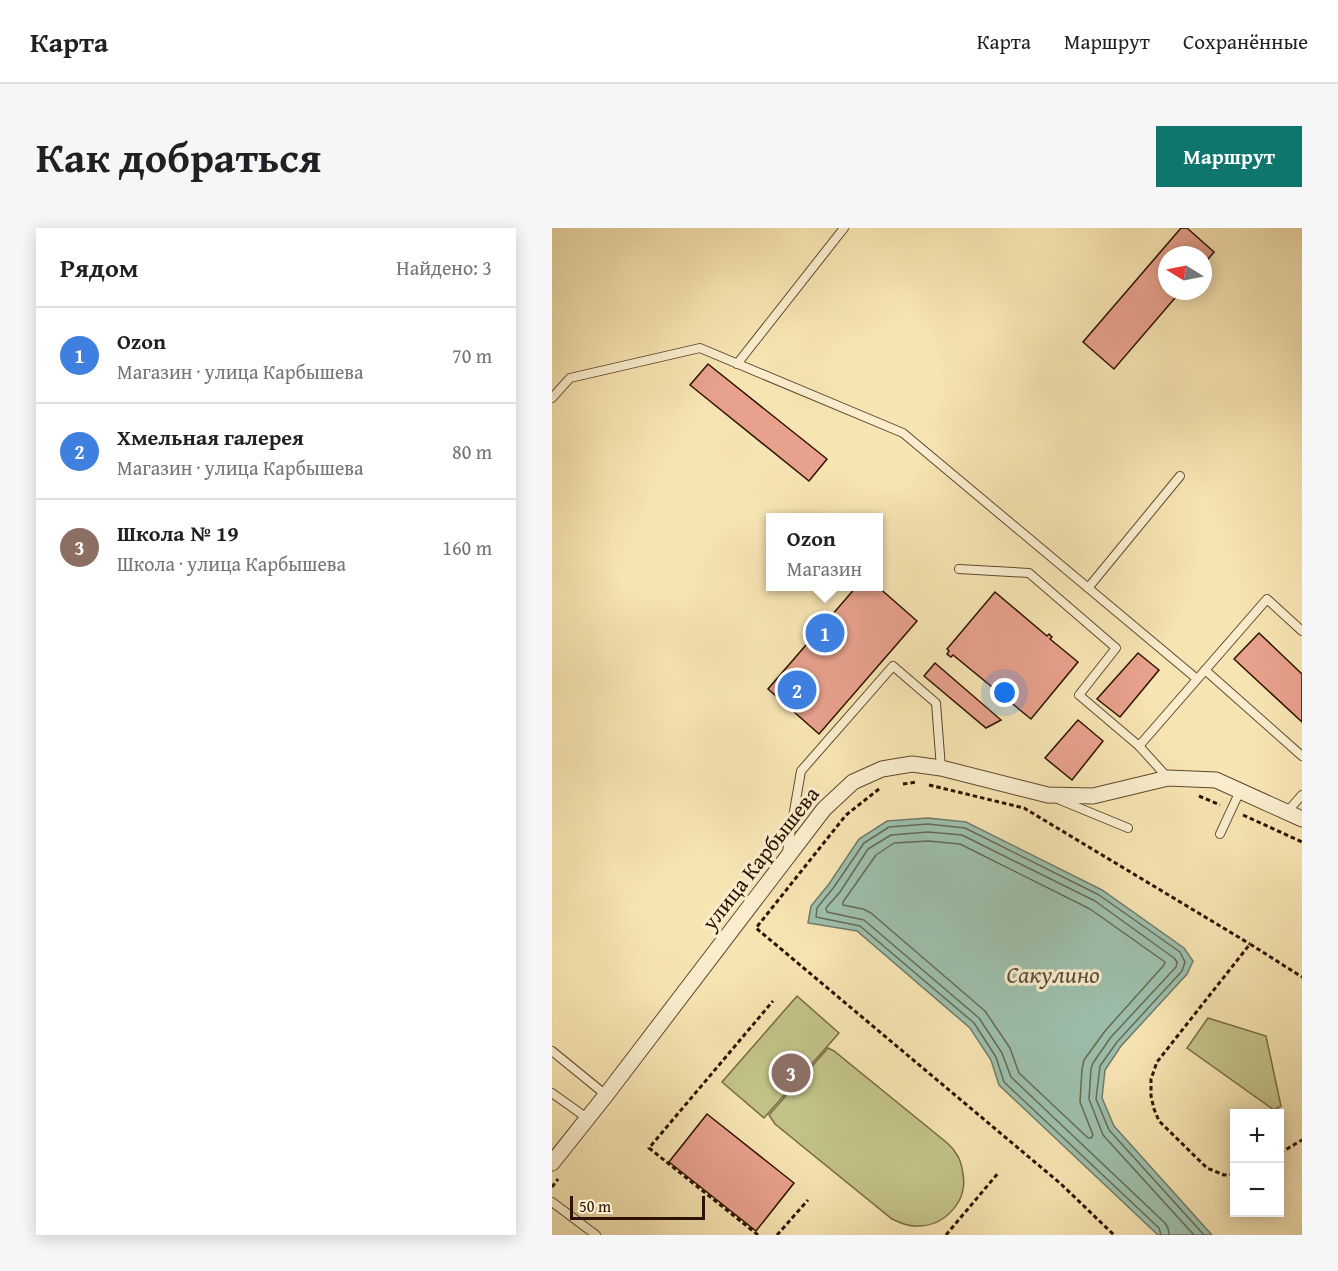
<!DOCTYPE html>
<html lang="ru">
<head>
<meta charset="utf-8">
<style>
  body { margin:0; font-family:"Gentium Book Plus",serif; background:#f6f6f6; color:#202124 }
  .controls { position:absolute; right:18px; bottom:18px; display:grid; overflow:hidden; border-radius:0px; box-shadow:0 3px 15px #0003 }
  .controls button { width:54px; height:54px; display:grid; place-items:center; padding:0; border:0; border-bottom:2px solid #e0e0e0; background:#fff; color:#202124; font:30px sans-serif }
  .compass { position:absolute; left:606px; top:18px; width:54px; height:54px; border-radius:50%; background:#fff; box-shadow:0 3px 15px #0003; rotate:280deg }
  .scale { position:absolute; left:18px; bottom:15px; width:135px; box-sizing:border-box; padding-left:6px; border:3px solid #2e1301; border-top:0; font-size:16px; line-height:21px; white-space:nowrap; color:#2e1301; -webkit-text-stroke:4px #f9edcd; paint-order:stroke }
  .you { position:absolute; left:453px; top:465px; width:21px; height:21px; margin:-15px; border:4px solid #fff; border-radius:50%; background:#1a73e8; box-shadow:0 0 0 9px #1a73e833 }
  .badge { display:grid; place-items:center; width:39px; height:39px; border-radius:50%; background:#0f766e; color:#fff; font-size:20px; font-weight:700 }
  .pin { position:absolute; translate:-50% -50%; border:3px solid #fff; box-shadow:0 2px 6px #0006 }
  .popup { position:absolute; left:214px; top:285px; width:117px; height:78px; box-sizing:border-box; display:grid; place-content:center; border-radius:0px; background:#fff; filter:drop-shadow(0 2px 4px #0005); font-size:20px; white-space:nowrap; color:#757577 }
  .popup b { font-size:22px; color:#202124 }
  .popup::after { content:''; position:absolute; left:50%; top:100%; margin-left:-12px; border:12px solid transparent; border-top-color:#fff }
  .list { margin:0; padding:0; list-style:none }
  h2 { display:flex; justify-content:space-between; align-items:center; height:78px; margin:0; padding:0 24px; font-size:26px }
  h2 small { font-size:20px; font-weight:400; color:#757577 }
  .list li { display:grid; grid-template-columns:39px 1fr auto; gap:18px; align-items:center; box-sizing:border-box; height:96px; padding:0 24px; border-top:2px solid #e0e0e0 }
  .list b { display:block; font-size:22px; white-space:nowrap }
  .list p { margin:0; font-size:20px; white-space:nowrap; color:#757577 }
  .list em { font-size:20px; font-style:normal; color:#757577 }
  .map { position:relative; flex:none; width:750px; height:1007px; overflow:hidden; border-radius:0px }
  header { display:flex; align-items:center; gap:36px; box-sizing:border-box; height:84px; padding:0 30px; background:#fff; border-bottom:2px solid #e0e0e0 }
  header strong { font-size:28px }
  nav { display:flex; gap:33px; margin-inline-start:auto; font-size:21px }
  .intro { display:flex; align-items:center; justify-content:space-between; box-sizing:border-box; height:144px; padding:0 36px }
  h1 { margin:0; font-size:42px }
  .button { padding:15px 27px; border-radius:0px; background:#0f766e; color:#fff; font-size:21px; font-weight:700 }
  main { display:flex; gap:36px; padding:0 36px }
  aside { flex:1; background:#fff; border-radius:0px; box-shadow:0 3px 15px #0003 }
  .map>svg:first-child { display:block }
  .green { fill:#c2c288; stroke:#786a44; stroke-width:1.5 }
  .water { fill:#9dbfab; stroke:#717a67; stroke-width:1.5 }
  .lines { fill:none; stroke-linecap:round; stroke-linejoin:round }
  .shore { stroke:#666956; stroke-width:1.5 }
  .building { fill:#e8a18d; stroke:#2e1301; stroke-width:1.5 }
  .lane-casing { stroke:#60472d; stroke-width:10 }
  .street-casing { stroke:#60472d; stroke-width:17 }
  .path { stroke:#2e1301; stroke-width:3; stroke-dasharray:4.5 3; stroke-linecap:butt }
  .lane { stroke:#f9edcd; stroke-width:8 }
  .street { stroke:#f9edcd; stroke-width:15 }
  .labels { text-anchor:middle; stroke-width:6; stroke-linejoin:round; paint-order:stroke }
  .street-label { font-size:22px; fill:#2e1301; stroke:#f9edcd }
  .water-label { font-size:24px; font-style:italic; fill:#554f3c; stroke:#f9edcd }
</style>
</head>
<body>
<header>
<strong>Карта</strong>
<nav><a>Карта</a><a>Маршрут</a><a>Сохранённые</a></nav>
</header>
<div class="intro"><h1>Как добраться</h1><a class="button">Маршрут</a></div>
<main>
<aside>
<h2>Рядом<small>Найдено: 3</small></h2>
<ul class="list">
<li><span class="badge" style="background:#3f7fe0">1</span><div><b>Ozon</b><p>Магазин · улица Карбышева</p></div><em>70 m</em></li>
<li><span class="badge" style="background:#3f7fe0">2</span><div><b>Хмельная галерея</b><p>Магазин · улица Карбышева</p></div><em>80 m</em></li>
<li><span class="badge" style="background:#8d6e63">3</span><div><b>Школа № 19</b><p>Школа · улица Карбышева</p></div><em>160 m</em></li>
</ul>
</aside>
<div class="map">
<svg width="750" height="1007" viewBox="0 0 750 1007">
  <rect width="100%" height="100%" fill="#f6e4b2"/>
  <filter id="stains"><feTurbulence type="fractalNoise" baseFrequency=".00333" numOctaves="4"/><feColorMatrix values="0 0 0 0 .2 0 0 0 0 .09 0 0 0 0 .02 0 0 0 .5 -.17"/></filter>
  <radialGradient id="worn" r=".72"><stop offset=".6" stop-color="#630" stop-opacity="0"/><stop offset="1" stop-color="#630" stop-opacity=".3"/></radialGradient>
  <g class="green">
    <polygon points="245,768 287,805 212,890 170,854"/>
    <polygon points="656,790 714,808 729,878 722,882 635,820"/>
    <path d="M 276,820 L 282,823 L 394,914 C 397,917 401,920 403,924 C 408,930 410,938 411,946 C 416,973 393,998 366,998 C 357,999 348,995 340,991 L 223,896 L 217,887 Z"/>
  </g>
  <polygon class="water" points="376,590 414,594 550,662 632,720 641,733 635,746 569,818 553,842 550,870 562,898 660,1007 606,1007 447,857 439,832 418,800 305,703 256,695 259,678 277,656 307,611 335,593"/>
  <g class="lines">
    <g class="shore">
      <polygon points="376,613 408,616 538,681 613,734 612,737 553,803 532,832 530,841 528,874 541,907 539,910 536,910 467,845 458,820 433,783 319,685 311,681 291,677 291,674 324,627 342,615"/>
      <polyline points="609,1007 607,1000 452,854 444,829 422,795 308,698 264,689 265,680 282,659 312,615 337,599 376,596 413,600 547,667 628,724 633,734 630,743 565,814 548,838 544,871 557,902 652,1007"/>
      <polyline points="617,1007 616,1000 613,995 459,849 450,825 427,790 312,692 275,684 274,680 288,664 316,621 339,607 376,604 410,607 543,673 622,730 625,734 624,739 559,809 541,835 539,841 537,871 551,907 642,1007"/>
    </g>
  </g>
  <g class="building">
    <polygon points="629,0 635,0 662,24 651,37 651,27 615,27 615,63 629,63 562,141 531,114"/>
    <polygon points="156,136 275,231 257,253 138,157"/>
    <polygon points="305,358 325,358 365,393 267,506 216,461"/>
    <polygon points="443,364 495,408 497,406 500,409 498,411 526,434 479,491 401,427 399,429 395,426 397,423 395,421"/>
    <polygon points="707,405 750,446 750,494 682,431"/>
    <polygon points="586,425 607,442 568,489 545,471"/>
    <polygon points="383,435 449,492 434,500 372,448"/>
    <polygon points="526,492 551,513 520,552 493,530"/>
    <polygon points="155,886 242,955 204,1003 117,934"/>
  </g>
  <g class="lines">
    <g class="lane-casing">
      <g id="lane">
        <polyline points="185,136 292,0"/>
        <polyline points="0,170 18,150 148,120 351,205 645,451"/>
        <polyline points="407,341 477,345 564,420 527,467 587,518"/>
        <polyline points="536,360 628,248"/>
        <polyline points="653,442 750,528"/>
        <polyline points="616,550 587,518 715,371 750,403"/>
        <polyline points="508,572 576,600"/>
        <polyline points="735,584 750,567"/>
        <polyline points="668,606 688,563"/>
        <polyline points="235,624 249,543 341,438 384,475 389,540"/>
        <polyline points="0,823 54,867"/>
        <polyline points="0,865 35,890"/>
        <polyline points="0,974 44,1007"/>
      </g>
    </g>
    <g class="street-casing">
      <polyline id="street" points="0,935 54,867 272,581 301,554 330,541 360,536 389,540 496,567 541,568 616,550 664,552 750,591"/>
    </g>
    <g class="path">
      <polyline points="351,556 365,554"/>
      <polyline points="377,557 472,580 698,716"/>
      <polyline points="327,561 294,587 204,700 509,956 562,1007"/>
      <polyline points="647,568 668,577"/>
      <polyline points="691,587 750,614"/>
      <polyline points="728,925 750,912"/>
      <polyline points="682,946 672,947 655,940 607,893 602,881 599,868 599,851 605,834 698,716 750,749"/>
      <polyline points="0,959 6,951"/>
      <polyline points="206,1007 97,920 221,773"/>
      <polyline points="225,1007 256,972"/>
      <polyline points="394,1007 447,944"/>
    </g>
    <use href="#lane" class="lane"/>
    <use href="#street" class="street"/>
  </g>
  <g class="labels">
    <g class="street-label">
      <text transform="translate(208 630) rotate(-52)" y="8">улица Карбышева</text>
    </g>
    <g class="water-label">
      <text x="501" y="755">Сакулино</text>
    </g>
  </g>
  <rect width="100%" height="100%" filter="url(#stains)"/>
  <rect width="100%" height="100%" fill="url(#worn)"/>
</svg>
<div class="controls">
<button>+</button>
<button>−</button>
</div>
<svg class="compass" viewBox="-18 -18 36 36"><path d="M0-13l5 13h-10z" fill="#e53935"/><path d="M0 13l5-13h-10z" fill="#757577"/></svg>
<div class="scale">50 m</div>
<div class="you"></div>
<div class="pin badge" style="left:273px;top:405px;background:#3f7fe0">1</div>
<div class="popup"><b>Ozon</b>Магазин</div>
<div class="pin badge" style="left:245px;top:462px;background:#3f7fe0">2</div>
<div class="pin badge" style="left:239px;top:845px;background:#8d6e63">3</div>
</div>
</main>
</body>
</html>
